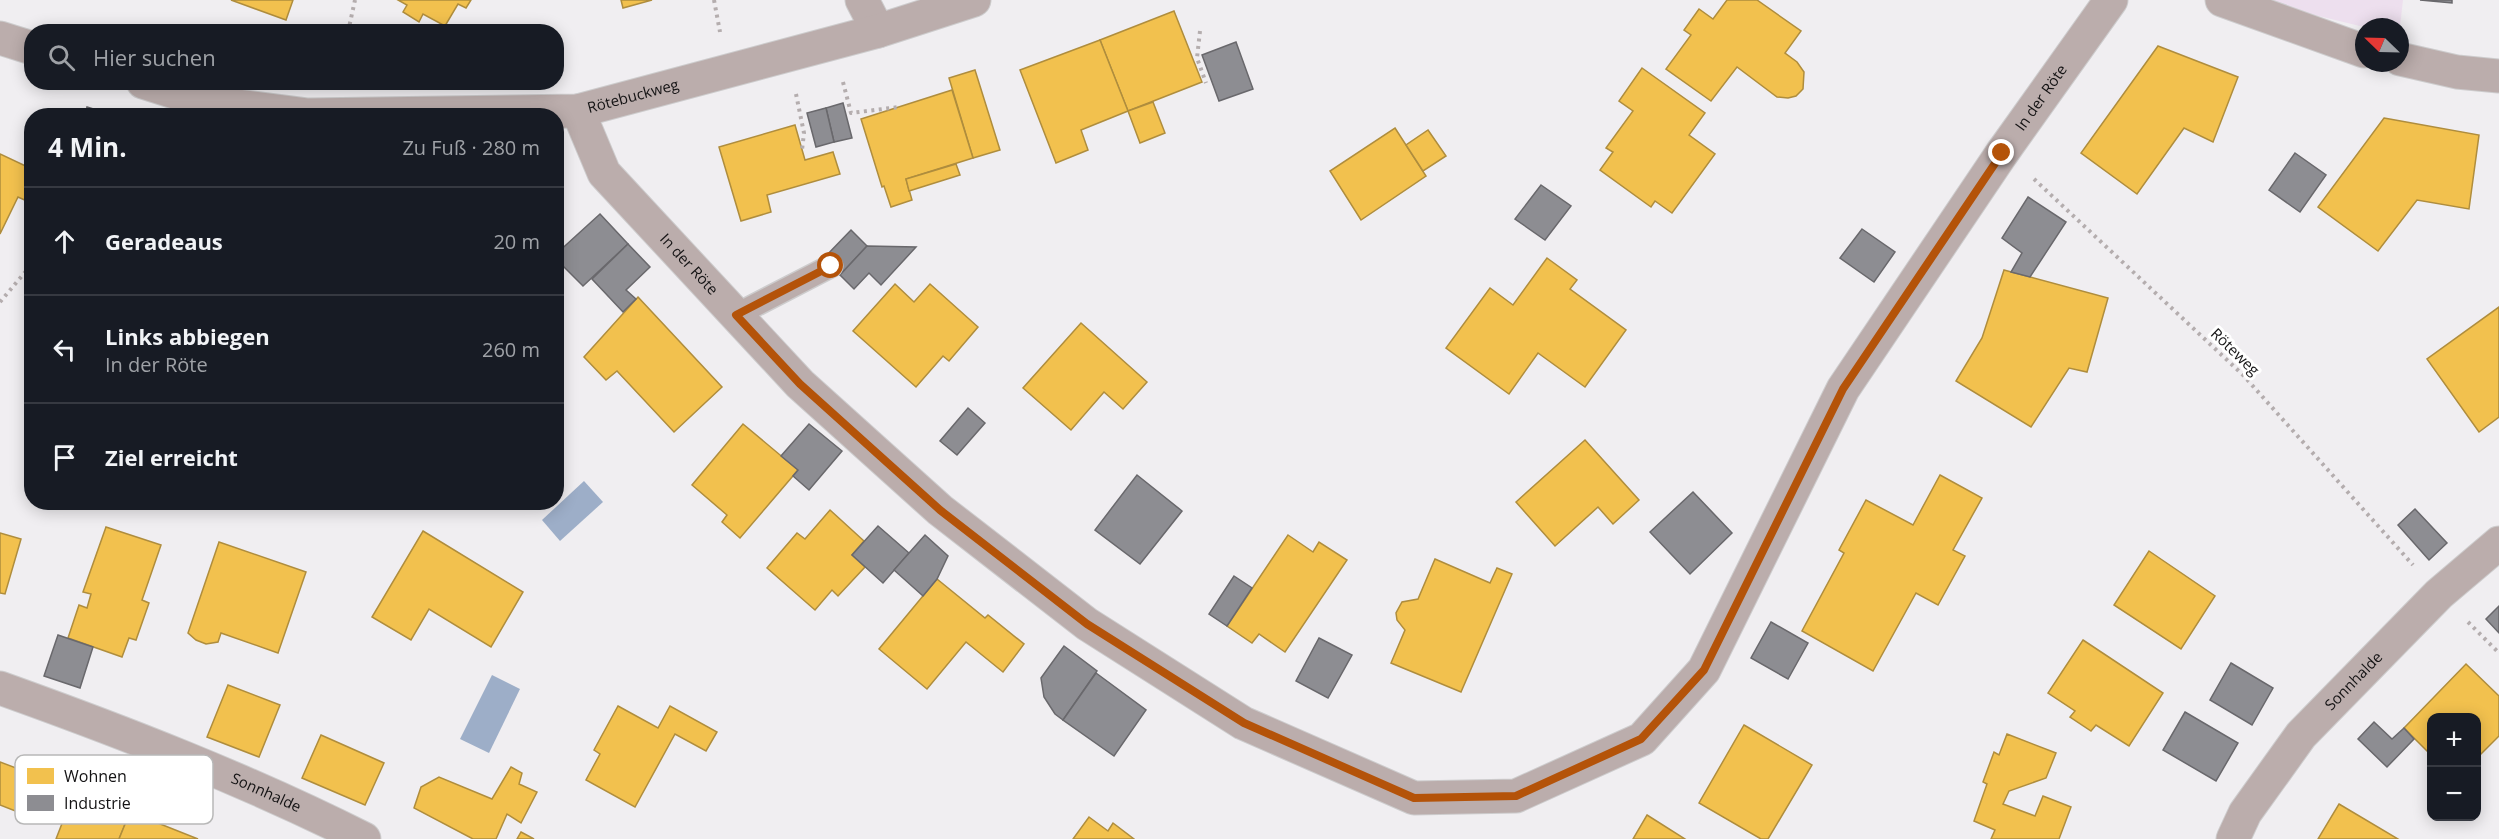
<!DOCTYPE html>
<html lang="de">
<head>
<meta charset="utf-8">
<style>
  body { margin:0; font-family:"Open Sans",sans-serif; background:#242831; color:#f1f3f6 }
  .controls { position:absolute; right:18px; bottom:18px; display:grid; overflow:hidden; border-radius:12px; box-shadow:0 3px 15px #0003 }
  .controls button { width:54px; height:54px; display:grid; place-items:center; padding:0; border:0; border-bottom:2px solid #363941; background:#171b24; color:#f1f3f6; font:30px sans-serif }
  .compass { position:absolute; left:2355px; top:18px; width:54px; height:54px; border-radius:50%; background:#171b24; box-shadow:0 3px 15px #0003; rotate:293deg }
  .stop { position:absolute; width:18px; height:18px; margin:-14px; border:4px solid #b45309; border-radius:50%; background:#fff }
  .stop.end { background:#b45309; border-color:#fff; box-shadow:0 2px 6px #0008 }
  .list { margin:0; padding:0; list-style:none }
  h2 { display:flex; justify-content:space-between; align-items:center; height:78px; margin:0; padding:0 24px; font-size:26px }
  h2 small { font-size:20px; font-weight:400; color:#9ea1a6 }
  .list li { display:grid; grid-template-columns:39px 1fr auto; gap:18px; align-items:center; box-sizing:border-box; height:108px; padding:0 24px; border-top:2px solid #363941 }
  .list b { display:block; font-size:22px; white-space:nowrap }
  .list p { margin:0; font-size:20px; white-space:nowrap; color:#9ea1a6 }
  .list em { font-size:20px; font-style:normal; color:#9ea1a6 }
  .icon { flex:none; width:33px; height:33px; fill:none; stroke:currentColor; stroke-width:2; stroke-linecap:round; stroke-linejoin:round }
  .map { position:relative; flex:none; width:2499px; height:839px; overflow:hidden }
  .search { position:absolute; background:#171b24; box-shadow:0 3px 15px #0003; left:24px; top:24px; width:540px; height:66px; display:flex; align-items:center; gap:15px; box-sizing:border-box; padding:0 21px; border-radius:24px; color:#9ea1a6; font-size:22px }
  .panel { position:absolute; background:#171b24; box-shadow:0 3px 15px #0003; left:24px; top:108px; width:540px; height:402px; border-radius:24px }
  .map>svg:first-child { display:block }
  .green { fill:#eddfee }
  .water { fill:#9daec8 }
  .homes { fill:#f2c14e; stroke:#af8d3d; stroke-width:1.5 }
  .industry { fill:#8d8d92; stroke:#69686c; stroke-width:1.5 }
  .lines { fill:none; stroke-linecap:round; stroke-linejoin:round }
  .lane-casing { stroke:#cdcccd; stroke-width:25 }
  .street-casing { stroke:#cdcccd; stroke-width:35 }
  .path { stroke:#b4adae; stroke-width:4; stroke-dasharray:3 4.5; stroke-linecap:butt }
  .lane { stroke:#bbadac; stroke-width:22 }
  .street { stroke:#bbadac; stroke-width:33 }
  .route { stroke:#b45309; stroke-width:8 }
  .labels { text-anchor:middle; stroke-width:6; stroke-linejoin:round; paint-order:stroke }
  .street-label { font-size:15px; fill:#141314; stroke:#fff }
  .key { fill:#fff; stroke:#b8b8b8; stroke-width:1.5 }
  .key-label { font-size:16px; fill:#141314 }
</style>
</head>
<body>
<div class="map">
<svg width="2499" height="839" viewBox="0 0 2499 839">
  <rect width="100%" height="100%" fill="#f0eef1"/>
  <polygon class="green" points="2269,0 2403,0 2400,27 2364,27 2290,9"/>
  <g class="water">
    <polygon points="584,481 603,502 560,541 542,520"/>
    <polygon points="492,675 520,689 489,753 460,739"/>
  </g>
  <g class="homes">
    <polygon points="231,0 293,0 286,20"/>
    <polygon points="398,0 471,0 466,8 458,4 445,26 423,14 419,22 403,12 407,5"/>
    <polygon points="621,0 652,0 623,8"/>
    <polygon points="1727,0 1757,0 1801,31 1785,53 1797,62 1804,72 1803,89 1796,96 1788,98 1777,97 1737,67 1711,101 1666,69 1691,35 1684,30 1699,9 1713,19"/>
    <polygon points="1174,11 1202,82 1128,111 1100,40"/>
    <polygon points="1100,40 1128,111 1081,130 1088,150 1056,163 1020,70"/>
    <polygon points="2158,46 2238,77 2213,142 2184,128 2137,194 2081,153"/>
    <polygon points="1642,68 1705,113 1689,135 1715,154 1672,213 1655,201 1651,207 1600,170 1613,152 1606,148 1633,111 1619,101"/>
    <polygon points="975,70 1000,150 973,158 949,78"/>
    <polygon points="952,90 973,158 906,179 912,200 891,207 884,186 882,187 861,119"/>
    <polygon points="1153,102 1165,133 1140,143 1128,111"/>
    <polygon points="2384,118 2479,135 2469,209 2417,200 2378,251 2318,207"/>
    <polygon points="795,125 805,160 833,152 840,174 767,195 771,212 741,221 719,147"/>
    <polygon points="1395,128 1426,176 1361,220 1330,171"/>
    <polygon points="1428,130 1446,156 1423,171 1406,145"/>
    <polygon points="0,154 32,169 32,196 29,202 18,197 0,234"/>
    <polygon points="956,164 960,175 909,191 906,179"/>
    <polygon points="1547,258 1577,280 1570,289 1626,330 1585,387 1538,353 1509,394 1446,348 1490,288 1513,305"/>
    <polygon points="2004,270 2108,298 2087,372 2069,368 2031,427 1956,381 1982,338"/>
    <polygon points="895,284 914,302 930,284 978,327 949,361 943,356 916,387 853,331"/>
    <polygon points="638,297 722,387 674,432 617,371 606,380 584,357"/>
    <polygon points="2499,307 2499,417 2479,432 2427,359"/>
    <polygon points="1081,323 1147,382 1123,409 1104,392 1071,430 1023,388"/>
    <polygon points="743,424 798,470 740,538 722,522 727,515 692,485"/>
    <polygon points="1585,440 1639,500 1613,524 1598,507 1555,546 1516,502"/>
    <polygon points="1940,475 1982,498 1953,550 1965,556 1938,605 1916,593 1873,671 1802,631 1844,553 1839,550 1866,500 1913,525"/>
    <polygon points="830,510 864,541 852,555 865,567 838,596 832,590 815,610 767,568 797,533 805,539"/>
    <polygon points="106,527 161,545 142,600 149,603 136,640 129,638 122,657 68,638 79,605 87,608 91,594 83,592"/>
    <polygon points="423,531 523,592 491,647 429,609 411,640 372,617"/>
    <polygon points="0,533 21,539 5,594 0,593"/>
    <polygon points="1288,535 1313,552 1319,542 1347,560 1285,652 1259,634 1252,643 1227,626"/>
    <polygon points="219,542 306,572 278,653 221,633 218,642 206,644 196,640 188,633"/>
    <polygon points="2149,551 2215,596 2181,649 2114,605"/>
    <polygon points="1435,559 1490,583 1497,568 1512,574 1461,692 1391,663 1405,630 1397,620 1396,613 1402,602 1418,599"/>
    <polygon points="937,579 985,618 988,615 1024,644 1003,672 966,642 927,689 879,649"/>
    <polygon points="2083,640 2163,693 2129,746 2096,725 2091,731 2070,717 2075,711 2048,693"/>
    <polygon points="2466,664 2499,696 2499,736 2476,759 2476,718 2432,718 2432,756 2404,728"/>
    <polygon points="228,685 280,705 259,757 207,737"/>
    <polygon points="618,706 658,728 670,706 717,732 706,751 675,734 635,807 586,780 600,754 594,750"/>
    <polygon points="1744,725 1812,765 1768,839 1761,839 1699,803"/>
    <polygon points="2007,734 2056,753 2046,778 2009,791 2003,804 2035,816 2043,796 2071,807 2059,839 1991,839 1995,830 1974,821 1987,784 1983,782 1994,752 1999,755"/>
    <polygon points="321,735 384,763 365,805 302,778"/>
    <polygon points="0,762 61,785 46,823 0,805"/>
    <polygon points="511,767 522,773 519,784 537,792 521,823 507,814 496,839 473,839 414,808 421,787 439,777 492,799"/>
    <polygon points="75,790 130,812 119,839 56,839"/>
    <polygon points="2339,804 2398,839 2318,839"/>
    <polygon points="130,812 198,839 119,839"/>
    <polygon points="1647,815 1685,839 1633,839"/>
    <polygon points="1089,817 1108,831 1113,823 1134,839 1073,839"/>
    <polygon points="521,832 534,839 517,839"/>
  </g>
  <g class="industry">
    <polygon points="2420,0 2452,0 2452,3"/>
    <polygon points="514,27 515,32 493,32"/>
    <polygon points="1236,42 1253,89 1219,101 1202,55"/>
    <polygon points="843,103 852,138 834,142 826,108"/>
    <polygon points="87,107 116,116 85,116"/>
    <polygon points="826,108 834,142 816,147 807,113"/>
    <polygon points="2295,153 2326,175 2300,212 2269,190"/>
    <polygon points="1541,185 1571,206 1545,240 1515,219"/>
    <polygon points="2028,197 2066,222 2030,277 2011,272 2022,253 2002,238"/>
    <polygon points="600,214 628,244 583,286 556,259 556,254"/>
    <polygon points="1862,229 1895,252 1874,282 1840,258"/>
    <polygon points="851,230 867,246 840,275 823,259"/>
    <polygon points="628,244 650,267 626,290 636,299 623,312 592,279"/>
    <polygon points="867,246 916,247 881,285 869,273 854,289 840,275"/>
    <polygon points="968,408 985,423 957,455 940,441"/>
    <polygon points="809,424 842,451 809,490 793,476 798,470 781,456"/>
    <polygon points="1137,475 1182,511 1140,564 1095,530"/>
    <polygon points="1693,492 1732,533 1690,574 1650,532"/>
    <polygon points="2415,509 2447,543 2429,560 2398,525"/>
    <polygon points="878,526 909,553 883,583 852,555"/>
    <polygon points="925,535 948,556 937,579 923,596 894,570"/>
    <polygon points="1234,576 1252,588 1227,626 1209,614"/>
    <polygon points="2499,606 2499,633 2486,619"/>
    <polygon points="1771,622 1808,643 1788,679 1751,658"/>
    <polygon points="58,635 93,647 80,688 44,676"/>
    <polygon points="1319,638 1352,655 1328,698 1296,681"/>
    <polygon points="1064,646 1097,671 1063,720 1055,714 1044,697 1041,678"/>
    <polygon points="2231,663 2273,688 2252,725 2210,700"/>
    <polygon points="1096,673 1146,710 1114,756 1063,720"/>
    <polygon points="2185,712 2238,743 2216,781 2163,750"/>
    <polygon points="2374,722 2392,739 2404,728 2414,739 2387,767 2358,739"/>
  </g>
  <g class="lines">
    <g class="lane-casing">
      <polyline id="lane" points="736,315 831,266"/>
    </g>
    <g class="street-casing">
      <g id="street">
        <polyline points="862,0 878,31"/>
        <polyline points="2222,0 2364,51"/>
        <polyline points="0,38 32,48"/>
        <polyline points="2400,59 2457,72 2499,76"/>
        <path id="s1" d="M 143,82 L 206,102 L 308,115 L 578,111 L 878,31 L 974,0"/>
        <path id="s2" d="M 578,111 L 604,173 L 800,384 L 940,510 L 1087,624 L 1243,723 L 1414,798 L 1516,796 L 1642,739 L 1704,670 L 1843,389 L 2002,153 L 2111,0"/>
        <path id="s3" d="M 0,688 C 123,732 247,780 364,839"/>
        <path id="s4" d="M 2233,839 L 2245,813 L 2301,735 L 2439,594 L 2499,543"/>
      </g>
    </g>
    <g class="path">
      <polyline points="714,0 720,32"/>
      <polyline points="1200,31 1197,58 1206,83"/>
      <polyline points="348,32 355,0"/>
      <polyline points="843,82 851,113 899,107"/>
      <polyline points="796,94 804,133 802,150"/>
      <polyline points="2034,179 2243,375 2413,565"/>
      <polyline points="0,302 32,264"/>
      <polyline points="2468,622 2499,653"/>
    </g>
    <use href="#lane" class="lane"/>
    <use href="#street" class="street"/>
  </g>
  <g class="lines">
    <polyline class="route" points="831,266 736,315 800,384 940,510 1087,624 1244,723 1414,798 1516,796 1641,739 1704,670 1843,389 2002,153"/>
  </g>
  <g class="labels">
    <g class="street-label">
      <text dy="5" stroke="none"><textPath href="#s1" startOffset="496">Rötebuckweg</textPath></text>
      <text dy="5" stroke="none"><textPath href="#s2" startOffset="2100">In der Röte</textPath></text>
      <text dy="5" stroke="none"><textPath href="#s2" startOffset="192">In der Röte</textPath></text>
      <text transform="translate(2235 352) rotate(44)" y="5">Röteweg</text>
      <text dy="5" stroke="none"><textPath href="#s4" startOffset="200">Sonnhalde</textPath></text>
      <text dy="5" stroke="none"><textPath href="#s3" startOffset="286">Sonnhalde</textPath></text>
    </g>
  </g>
  <rect x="15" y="755" width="198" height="69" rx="9" class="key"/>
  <rect x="27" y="768" width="27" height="16" fill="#f2c14e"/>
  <rect x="27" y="795" width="27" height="16" fill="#8d8d92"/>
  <g class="key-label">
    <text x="64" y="782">Wohnen</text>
    <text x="64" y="809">Industrie</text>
  </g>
</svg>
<div class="controls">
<button>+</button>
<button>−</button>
</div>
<svg class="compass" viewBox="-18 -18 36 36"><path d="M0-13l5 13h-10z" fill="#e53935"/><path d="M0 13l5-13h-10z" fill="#9ea1a6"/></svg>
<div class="stop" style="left:831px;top:266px"></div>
<div class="stop end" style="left:2002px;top:153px"></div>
<div class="search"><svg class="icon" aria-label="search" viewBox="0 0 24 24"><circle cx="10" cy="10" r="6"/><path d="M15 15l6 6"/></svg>Hier suchen</div>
<section class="panel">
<h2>4 Min.<small>Zu Fuß · 280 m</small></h2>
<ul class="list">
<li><svg class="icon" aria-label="ahead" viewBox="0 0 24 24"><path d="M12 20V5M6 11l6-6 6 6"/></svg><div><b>Geradeaus</b></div><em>20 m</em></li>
<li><svg class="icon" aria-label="left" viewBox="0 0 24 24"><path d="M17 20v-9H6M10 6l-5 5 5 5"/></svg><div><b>Links abbiegen</b><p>In der Röte</p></div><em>260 m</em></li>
<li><svg class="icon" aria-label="arrive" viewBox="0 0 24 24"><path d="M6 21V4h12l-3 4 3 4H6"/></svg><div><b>Ziel erreicht</b></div></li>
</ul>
</section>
</div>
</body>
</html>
